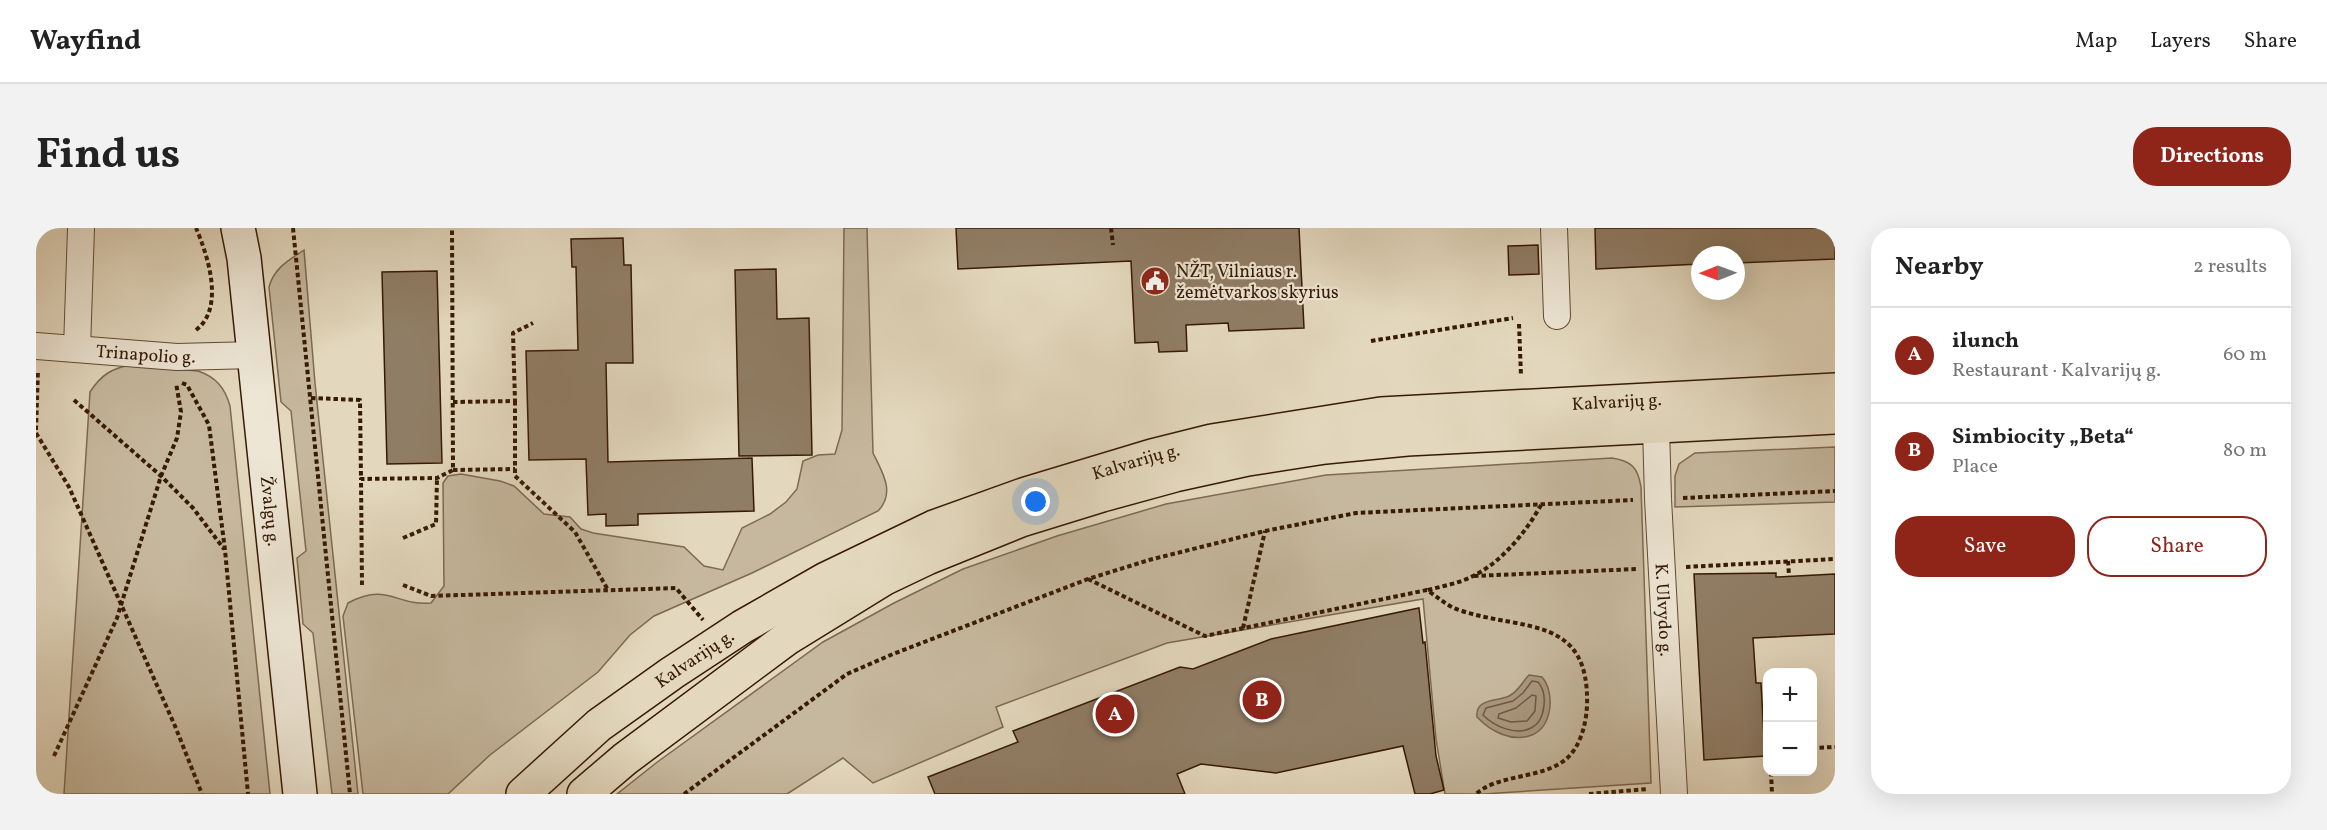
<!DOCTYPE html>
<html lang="en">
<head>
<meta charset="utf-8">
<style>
  body { margin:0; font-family:Vollkorn,serif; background:#f2f2f2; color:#222 }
  .controls { position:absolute; right:18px; bottom:18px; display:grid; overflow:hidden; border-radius:12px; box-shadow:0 6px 24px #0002 }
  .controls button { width:54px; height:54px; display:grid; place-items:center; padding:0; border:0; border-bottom:2px solid #e0e0e0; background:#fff; color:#222; font:30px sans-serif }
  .compass { position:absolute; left:1655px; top:18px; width:54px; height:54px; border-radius:50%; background:#fff; box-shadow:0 6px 24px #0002; rotate:269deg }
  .you { position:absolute; left:1000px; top:274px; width:21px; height:21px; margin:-15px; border:4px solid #fff; border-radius:50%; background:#1a73e8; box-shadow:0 0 0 9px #1a73e833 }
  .badge { display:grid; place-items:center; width:39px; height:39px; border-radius:50%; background:#8f2418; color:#fff; font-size:20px; font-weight:700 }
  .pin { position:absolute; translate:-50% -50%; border:3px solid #fff; box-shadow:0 2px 6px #0006 }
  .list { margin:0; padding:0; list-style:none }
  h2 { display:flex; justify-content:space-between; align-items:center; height:78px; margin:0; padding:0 24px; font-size:26px }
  h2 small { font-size:20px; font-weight:400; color:#767676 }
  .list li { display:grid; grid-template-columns:39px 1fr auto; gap:18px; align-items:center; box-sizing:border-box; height:96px; padding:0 24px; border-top:2px solid #e0e0e0 }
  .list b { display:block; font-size:22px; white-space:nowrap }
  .list p { margin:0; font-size:20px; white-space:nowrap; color:#767676 }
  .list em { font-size:20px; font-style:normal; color:#767676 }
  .actions { display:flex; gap:12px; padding:18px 24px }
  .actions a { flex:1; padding:14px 0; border:2px solid #8f2418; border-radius:24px; text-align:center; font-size:21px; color:#8f2418 }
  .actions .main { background:#8f2418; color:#fff }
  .map { position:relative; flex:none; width:1799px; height:566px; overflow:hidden; border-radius:24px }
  header { display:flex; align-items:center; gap:36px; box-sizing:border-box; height:84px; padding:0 30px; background:#fff; border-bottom:2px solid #e0e0e0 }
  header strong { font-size:28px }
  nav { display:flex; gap:33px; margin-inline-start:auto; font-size:21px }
  .intro { display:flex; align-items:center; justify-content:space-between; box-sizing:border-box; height:144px; padding:0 36px }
  h1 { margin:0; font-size:42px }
  .button { padding:15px 27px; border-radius:24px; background:#8f2418; color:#fff; font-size:21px; font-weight:700 }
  main { display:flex; gap:36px; padding:0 36px }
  aside { flex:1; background:#fff; border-radius:24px; box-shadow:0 6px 24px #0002 }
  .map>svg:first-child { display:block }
  .green { fill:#c6b89e; stroke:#7e6951; stroke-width:1.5 }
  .water { fill:#a9977f; stroke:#7b654e; stroke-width:1.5 }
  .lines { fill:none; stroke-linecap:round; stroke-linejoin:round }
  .shore { stroke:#705842; stroke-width:1.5 }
  .building { fill:#907d65; stroke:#371a04; stroke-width:1.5 }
  .street-casing { stroke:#624a32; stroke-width:28 }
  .secondary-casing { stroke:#371a04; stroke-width:36 }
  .primary-casing { stroke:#371a04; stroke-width:36 }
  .path { stroke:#371a04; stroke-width:4; stroke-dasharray:4.5 3; stroke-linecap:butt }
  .street { stroke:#ede6d5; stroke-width:26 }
  .secondary { stroke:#ede6d5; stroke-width:33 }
  .primary { stroke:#e3d8be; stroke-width:33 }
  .labels { text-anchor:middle; stroke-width:4.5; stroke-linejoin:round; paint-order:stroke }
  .poi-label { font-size:18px; fill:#371a04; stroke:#ede6d5; text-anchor:start }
  .street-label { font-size:18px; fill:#371a04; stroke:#ede6d5 }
</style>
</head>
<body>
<header>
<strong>Wayfind</strong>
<nav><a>Map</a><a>Layers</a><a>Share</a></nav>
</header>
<div class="intro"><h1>Find us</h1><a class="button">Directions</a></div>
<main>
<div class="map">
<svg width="1799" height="566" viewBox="0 0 1799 566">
  <rect width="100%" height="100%" fill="#e3d8be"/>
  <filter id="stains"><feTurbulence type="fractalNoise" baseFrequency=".00333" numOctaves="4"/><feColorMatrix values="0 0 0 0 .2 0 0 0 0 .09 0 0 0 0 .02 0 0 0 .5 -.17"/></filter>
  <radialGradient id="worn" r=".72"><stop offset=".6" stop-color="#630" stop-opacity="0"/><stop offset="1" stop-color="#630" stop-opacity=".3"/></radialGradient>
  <g class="green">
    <path d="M 808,0 L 831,0 L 837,225 C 846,244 860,264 842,283 L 716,345 L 618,388 L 594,407 L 562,444 L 454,527 L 412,566 L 327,566 L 307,388 L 312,375 C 352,354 359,378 395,375 L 408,358 L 407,255 L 412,248 L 425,246 L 464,253 L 478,258 L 508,286 L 534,289 L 545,301 L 557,305 L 648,319 L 668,338 L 687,342 L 706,300 L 734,286 L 750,274 L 761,261 L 767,233 L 782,227 L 799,226 L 806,202 Z"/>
    <path d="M 268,22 L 279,155 L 322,566 L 296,566 L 277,405 L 267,396 L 261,330 L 270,323 L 255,183 L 245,174 L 233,59 C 238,40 253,32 268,22 Z"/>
    <path d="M 95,137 L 162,143 C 180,149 189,160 194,178 L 234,566 L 28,566 L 54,164 C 65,147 76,140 95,137 Z"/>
    <polygon points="1799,219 1799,274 1639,279 1639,248 1643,236 1659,225"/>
    <path d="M 1576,230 C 1596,233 1602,240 1605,259 L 1615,555 L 1448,566 L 1409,566 L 1400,511 L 1387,371 L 1131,415 L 960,479 L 967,499 L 837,555 L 807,530 L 751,566 L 581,566 L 620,535 L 787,414 L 858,375 L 927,341 L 1021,308 L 1130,276 L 1290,247 Z"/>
  </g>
  <path class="water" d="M 1493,447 L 1506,449 C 1519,464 1517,498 1496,507 C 1476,515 1454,503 1441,489 C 1439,470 1461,474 1473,468 C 1483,463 1486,454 1493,447 Z"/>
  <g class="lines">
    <g class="shore">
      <path d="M 1496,453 L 1502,454 C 1512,465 1510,493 1495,500 C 1479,508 1458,498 1447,487 L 1450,480 L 1477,473 L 1487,465 Z"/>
      <polygon points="1496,467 1500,468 1499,483 1491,493 1475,494 1462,490 1463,486 1480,480"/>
    </g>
  </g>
  <g class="building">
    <polygon points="920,0 1263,0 1268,100 1193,103 1192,95 1150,97 1151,123 1123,124 1122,114 1099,115 1095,33 922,41"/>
    <polygon points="1559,0 1799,0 1799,31 1700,35 1700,27 1664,27 1664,36 1560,41"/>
    <polygon points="587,10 588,37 595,37 597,135 570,135 572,234 716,230 718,283 602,286 602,297 570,298 570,286 552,287 550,231 493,232 490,123 542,122 540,39 536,39 535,11"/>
    <polygon points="1502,17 1503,46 1473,47 1472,18"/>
    <polygon points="740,41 741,91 773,90 776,227 703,228 699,42"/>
    <polygon points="401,43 406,235 351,236 346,44"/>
    <polygon points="1740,345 1740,349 1799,346 1799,406 1717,410 1720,455 1725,455 1729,528 1668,532 1658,346"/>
    <polygon points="1383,380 1387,415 1389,414 1400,528 1408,562 1394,566 1379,566 1367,518 1240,545 1165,536 1141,546 1149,566 899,566 892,549 982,514 977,503 1144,439 1157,441 1235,411"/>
  </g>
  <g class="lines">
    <g class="street-casing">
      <g id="street">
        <polyline points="1518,0 1521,88"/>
        <path id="s1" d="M 0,118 L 141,129 L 218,127"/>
        <polyline points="41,121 45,0"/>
        <path id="s2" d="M 1620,199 L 1622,271 L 1638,566"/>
      </g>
    </g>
    <g class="secondary-casing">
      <g id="secondary">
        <path id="s3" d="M 202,0 L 208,30 L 264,566"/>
      </g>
    </g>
    <g class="primary-casing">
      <g id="primary">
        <path id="s4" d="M 487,566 L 563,497 L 636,445 L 706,399 L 790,351 L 898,299 L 990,266 L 1116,228 L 1176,213 L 1345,186 L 1799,162"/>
        <polyline points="548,566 589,531 750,411 849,350 891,330 985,292 1066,267 1139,247 1212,231 1289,219 1371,211 1799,189"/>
      </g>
    </g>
    <g class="path">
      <polyline points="257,0 314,566"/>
      <polyline points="1075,0 1077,17"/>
      <polyline points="1483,96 1485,148"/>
      <path d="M 160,102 C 189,80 172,28 160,0"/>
      <polyline points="1335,113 1477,90"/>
      <polyline points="146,155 151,157 173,197 189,322 212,566"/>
      <polyline points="275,170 324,172 325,251"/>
      <polyline points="38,172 125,248 157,280 188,321"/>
      <polyline points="479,173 479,248 539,304 572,362"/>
      <polyline points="417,174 479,173 477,105 497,95"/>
      <polyline points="0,202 2,142"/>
      <polyline points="0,205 33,259 139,498 166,566"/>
      <polyline points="417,242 479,241"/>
      <polyline points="1647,270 1799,263"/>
      <polyline points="367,310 400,296 401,250"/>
      <polyline points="1752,333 1753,348"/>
      <polyline points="1650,339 1799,331"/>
      <polyline points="1438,348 1601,341"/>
      <path d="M 1052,351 L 1169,408 L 1391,362 C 1403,370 1412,379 1426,383 C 1488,403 1554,387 1551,478 C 1550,497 1544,520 1529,532 C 1505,551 1462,546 1440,566"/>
      <polyline points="326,357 325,251 401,250 417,242 416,0"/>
      <polyline points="367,357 395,368 640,360 667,392"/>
      <path d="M 1392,362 C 1407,358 1424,355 1437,348 C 1466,334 1490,304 1505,277"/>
      <polyline points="1207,400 1229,303"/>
      <polyline points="1776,520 1799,519"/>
      <polyline points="18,528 81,390 125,248 141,210 145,184 140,155"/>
      <polyline points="1735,544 1736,566"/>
      <polyline points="648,566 811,446 857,426 1052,351 1113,332 1229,303 1320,285 1597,272"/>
      <polyline points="1553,566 1612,561"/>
    </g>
    <use href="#street" class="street"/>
    <use href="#secondary" class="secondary"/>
    <use href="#primary" class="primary"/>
  </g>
  <defs>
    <g id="civic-disc" transform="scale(1.5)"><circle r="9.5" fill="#8f2418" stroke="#ede6d5"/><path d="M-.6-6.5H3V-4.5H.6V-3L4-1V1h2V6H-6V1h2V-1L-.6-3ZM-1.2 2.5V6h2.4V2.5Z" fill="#fff"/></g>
  </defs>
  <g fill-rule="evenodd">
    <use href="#civic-disc" x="1119" y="53"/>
  </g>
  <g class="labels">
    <g class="poi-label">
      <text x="1140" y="49">NŽT, Vilniaus r.<tspan x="1140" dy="21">žemėtvarkos skyrius</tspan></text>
    </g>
    <g class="street-label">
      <text dy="6" stroke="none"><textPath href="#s1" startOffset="110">Trinapolio g.</textPath></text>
      <text dy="6" stroke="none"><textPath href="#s4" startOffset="1191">Kalvarijų g.</textPath></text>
      <text dy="6" stroke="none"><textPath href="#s4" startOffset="705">Kalvarijų g.</textPath></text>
      <text dy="6" stroke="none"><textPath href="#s3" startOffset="285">Žvalgų g.</textPath></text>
      <text dy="6" stroke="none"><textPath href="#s2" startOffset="183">K. Ulvydo g.</textPath></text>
      <text dy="6" stroke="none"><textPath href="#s4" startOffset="219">Kalvarijų g.</textPath></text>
    </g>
  </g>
  <rect width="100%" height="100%" filter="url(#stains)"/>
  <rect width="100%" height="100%" fill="url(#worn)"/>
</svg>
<div class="controls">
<button>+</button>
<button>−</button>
</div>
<svg class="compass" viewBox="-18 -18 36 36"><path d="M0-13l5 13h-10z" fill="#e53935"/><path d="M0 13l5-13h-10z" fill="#767676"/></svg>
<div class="you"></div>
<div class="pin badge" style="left:1079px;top:486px">A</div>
<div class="pin badge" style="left:1226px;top:472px">B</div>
</div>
<aside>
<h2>Nearby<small>2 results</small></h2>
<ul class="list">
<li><span class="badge">A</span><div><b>ilunch</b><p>Restaurant · Kalvarijų g.</p></div><em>60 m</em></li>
<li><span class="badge">B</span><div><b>Simbiocity „Beta“</b><p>Place</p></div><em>80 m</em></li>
</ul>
<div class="actions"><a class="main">Save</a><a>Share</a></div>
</aside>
</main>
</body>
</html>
